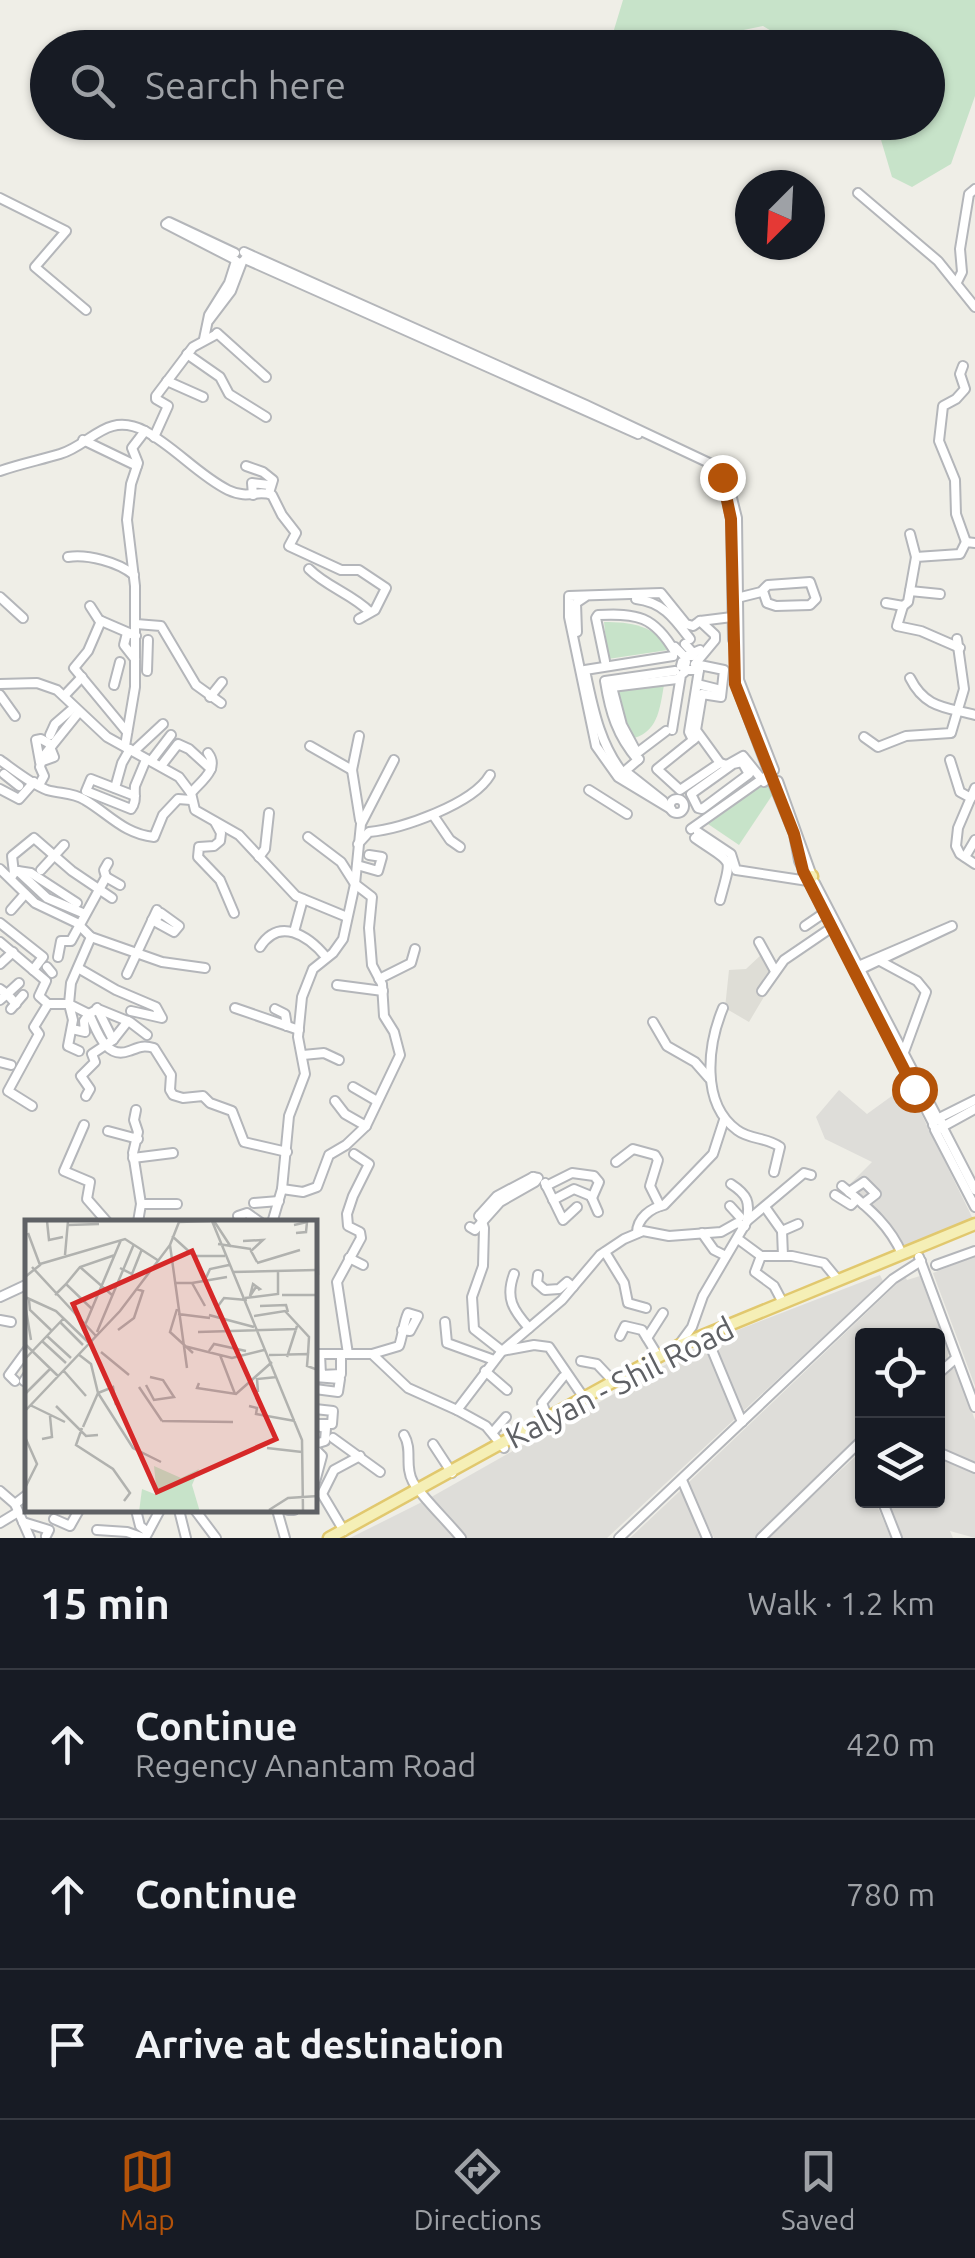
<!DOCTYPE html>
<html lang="en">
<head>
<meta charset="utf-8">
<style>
  body { margin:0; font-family:Ubuntu,sans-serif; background:#242831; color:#f1f3f6 }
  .controls { position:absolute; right:30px; bottom:30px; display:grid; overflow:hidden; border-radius:10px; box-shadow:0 2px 8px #0004 }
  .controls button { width:90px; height:90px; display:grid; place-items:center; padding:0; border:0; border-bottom:2px solid #363941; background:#171b24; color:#f1f3f6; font:50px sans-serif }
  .compass { position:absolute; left:735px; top:170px; width:90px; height:90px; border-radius:50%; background:#171b24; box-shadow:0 2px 8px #0004; rotate:204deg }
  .stop { position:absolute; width:30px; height:30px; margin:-22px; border:8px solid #b45309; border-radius:50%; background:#fff }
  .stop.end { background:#b45309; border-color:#fff; box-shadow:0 2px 10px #0008 }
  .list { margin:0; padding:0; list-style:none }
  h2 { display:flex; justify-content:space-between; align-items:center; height:130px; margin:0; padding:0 40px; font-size:42px }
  h2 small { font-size:32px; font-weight:400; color:#9ea1a6 }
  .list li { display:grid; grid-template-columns:65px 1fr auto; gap:30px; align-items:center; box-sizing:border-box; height:150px; padding:0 40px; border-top:2px solid #363941 }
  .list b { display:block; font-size:38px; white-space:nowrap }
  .list p { margin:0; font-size:32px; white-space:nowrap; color:#9ea1a6 }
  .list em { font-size:32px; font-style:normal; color:#9ea1a6 }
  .icon { flex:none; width:55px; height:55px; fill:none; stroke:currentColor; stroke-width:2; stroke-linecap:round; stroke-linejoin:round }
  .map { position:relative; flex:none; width:975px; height:1538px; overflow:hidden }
  .search { position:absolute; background:#171b24; box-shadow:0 2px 8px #0004; left:30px; right:30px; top:30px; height:110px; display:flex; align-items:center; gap:25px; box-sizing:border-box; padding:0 35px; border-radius:55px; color:#9ea1a6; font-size:38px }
  .sheet { height:580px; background:#171b24 }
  nav { display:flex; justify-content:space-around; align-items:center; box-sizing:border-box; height:140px; border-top:2px solid #363941; background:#171b24; font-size:28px; color:#9ea1a6 }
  nav a { display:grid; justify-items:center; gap:5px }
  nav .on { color:#b45309 }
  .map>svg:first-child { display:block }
  .industrial { fill:#deddd9 }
  .education { fill:#deddd6 }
  .green { fill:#c7e3c9 }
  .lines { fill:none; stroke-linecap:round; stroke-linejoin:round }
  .minor-casing { stroke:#b4b6ba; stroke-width:12 }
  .major-casing { stroke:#e1c86e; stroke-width:15 }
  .minor { stroke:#fff; stroke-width:8 }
  .major { stroke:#f5efb6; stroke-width:10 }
  .route { stroke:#b45309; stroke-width:12 }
  .labels { text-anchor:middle; stroke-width:8; stroke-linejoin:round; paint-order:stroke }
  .street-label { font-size:32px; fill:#5f6165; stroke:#fff }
  .inset-road { fill:none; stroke:#b1b2af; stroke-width:2.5 }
  .view { fill:#d62828; fill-opacity:0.15; stroke:#d62828; stroke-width:5 }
  .inset-edge { fill:none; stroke:#5f6165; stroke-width:5 }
</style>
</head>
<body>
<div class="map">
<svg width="975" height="1538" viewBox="0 0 975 1538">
  <rect width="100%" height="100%" fill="#efeee7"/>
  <g class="industrial">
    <polygon points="907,1085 974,1221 908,1250 891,1228 847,1187 872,1162 825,1139 816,1117 839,1090 867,1114"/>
    <polygon points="975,1256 975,1386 933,1273"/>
    <polygon points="880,1275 883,1281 607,1538 350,1538 426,1500 704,1343"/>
    <polygon points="905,1276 907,1280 920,1276 949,1353 947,1359 938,1368 938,1336 862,1336 862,1438 755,1538 714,1538 688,1483"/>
    <polygon points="950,1368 956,1369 975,1420 975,1538 950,1531 953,1538 903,1538 887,1501 938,1500 938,1380"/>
    <polygon points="856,1456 862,1471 862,1500 875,1501 891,1538 767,1538"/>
    <polygon points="681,1490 702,1538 630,1538"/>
  </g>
  <polygon class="education" points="769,953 781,968 749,1022 725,1008 729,970 746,969 762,954"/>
  <g class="green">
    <polygon points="623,0 975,0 975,96 951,164 912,187 892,177 876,123 928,122 928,48 798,47 763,26 680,43 639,46 613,33"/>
    <path d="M 604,622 C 629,622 657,625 668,650 L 608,659 Z"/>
    <path d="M 665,680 C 660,704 660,731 634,738 L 619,711 L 615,686 Z"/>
    <polygon points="764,784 770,784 773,794 739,845 708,824"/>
  </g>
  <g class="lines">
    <g class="minor-casing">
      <g id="minor">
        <polyline points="858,193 938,261 975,307"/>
        <polyline points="0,198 66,231 35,267 86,310"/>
        <polyline points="244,252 586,405 722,469"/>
        <polyline points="234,259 166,224 169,222 235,253"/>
        <polyline points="245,259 638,434"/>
        <polyline points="957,282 962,272 960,249 969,194 975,189"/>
        <polyline points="209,320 231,291 242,262"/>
        <polyline points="217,333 266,377"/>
        <polyline points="204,339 209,315 229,283 236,261"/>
        <polyline points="187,354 220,377 229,394 266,417"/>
        <polyline points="963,366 960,374 965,389 956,399 943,406 939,441 955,480 956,514 966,542"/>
        <polyline points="167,381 203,397"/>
        <polyline points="154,437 168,406 156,399 156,396 193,347 217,334"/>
        <polyline points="83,440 137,466"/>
        <polyline points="246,466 263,472 273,480 269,493"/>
        <polygon points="722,469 726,472 723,477 719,474"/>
        <path d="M 0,471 C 20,464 40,460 60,454 C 91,445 106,411 145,431 C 175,447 198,475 228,490 C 249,500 257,489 272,495 L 282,515 L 296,533 L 289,546 L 341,570 L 359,570 L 386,588 L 375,610 L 359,619"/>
        <polyline points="726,474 737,518 739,680 774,770"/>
        <polyline points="253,495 252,483 269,485"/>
        <polyline points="727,499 731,519 733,640"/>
        <polyline points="910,534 916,557"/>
        <path d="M 68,557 C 88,554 118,562 134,575"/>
        <path d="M 309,569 C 327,587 352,594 370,612"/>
        <polyline points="910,591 940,594"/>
        <polyline points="0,597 23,618"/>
        <polyline points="737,598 761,592 768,585 810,582 816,599 810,605 776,606 767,603 763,591"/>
        <path d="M 636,599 C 663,602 674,618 690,639"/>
        <polyline points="886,603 903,606 908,602 916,557 960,554 966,542 975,543"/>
        <polyline points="90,606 99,620 136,636"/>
        <polyline points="903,606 897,626 921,631 960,648"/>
        <polyline points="101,621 88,651 74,668 127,732"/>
        <polyline points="700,621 732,617"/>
        <polyline points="136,624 161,626 196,685 221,703"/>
        <polyline points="577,632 576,603 585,597"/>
        <polyline points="127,633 124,645 135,659"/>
        <polyline points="685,644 693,653 700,650"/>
        <polyline points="675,647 684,656 693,656"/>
        <path d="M 605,661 L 596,618 L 598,615 C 637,613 654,616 675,652"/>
        <polygon points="682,662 686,662 685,666 681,666"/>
        <polyline points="147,671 148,640"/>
        <path d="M 910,678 C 925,708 945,707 975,715"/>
        <polyline points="0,684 37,683 57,690 107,737 179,777 191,793 195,810 239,835 296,896 347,917"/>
        <polyline points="697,684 717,689"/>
        <polyline points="114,685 120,662"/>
        <polyline points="737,688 769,773"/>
        <polyline points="0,695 15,716"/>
        <polyline points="64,696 82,677"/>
        <polyline points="210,697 222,682"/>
        <polyline points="672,730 681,675 687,670 699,670"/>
        <polyline points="666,731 637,753 622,725 612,687 677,679"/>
        <polyline points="50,735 55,724 70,711"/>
        <polyline points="359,736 352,770 360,820"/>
        <polyline points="698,736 657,769 680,790 720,763 727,765 743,756 764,782"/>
        <polyline points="864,737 878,747 906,736 951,733 964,689 957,639"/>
        <polyline points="693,740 689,732 699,670"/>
        <polyline points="125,746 135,687 135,586 127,520 131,484 138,463 132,448 145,431"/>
        <polyline points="310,746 352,770"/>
        <polyline points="50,747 54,757 40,762 36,740 41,739 52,745"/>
        <polyline points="134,751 163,724"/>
        <polyline points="639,759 625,771 663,801"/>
        <path d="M 0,760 C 14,770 31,784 47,790 C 60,794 72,792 85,800 C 109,814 124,834 154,837 L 163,815 L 178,799 L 191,800"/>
        <path d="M 638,760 C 617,736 610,712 605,681 L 675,671"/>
        <polyline points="950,760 960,792 971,798"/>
        <polyline points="151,761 171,735"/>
        <polygon points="742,762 749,774 702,809 698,808 691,794 733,764"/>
        <polyline points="161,766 178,744 189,749 211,769"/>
        <polyline points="4,774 19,786"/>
        <polyline points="771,778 794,834 799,861 808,879"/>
        <path d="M 628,779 C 601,750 593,709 585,670 L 673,656"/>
        <polyline points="778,781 812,876"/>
        <polyline points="39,785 44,776 40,767 42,758 79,712"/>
        <polyline points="115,788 122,763 130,749"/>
        <polyline points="975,788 958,828 956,846 960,854 975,864"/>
        <polyline points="0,789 19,799 34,782"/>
        <polyline points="589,790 627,814"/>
        <path d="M 191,793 C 201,781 220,769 208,753"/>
        <path d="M 135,796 L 91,779 L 86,791 L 131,809 C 137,801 134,795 135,786 L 145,762"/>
        <circle cx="677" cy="806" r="7"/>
        <polyline points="671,809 618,777 596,746 569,617 569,596 661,593 686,624 693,626 700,621 715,635 715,640 695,664 724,670 721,697 702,694 696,730 720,763"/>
        <polyline points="433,815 450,840 460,847"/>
        <polyline points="215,822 221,833 220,841 214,846 199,847 198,857 220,880 234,913"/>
        <polyline points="691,829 765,777"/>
        <polyline points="698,832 731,854 736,870 808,881"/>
        <path d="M 695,838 C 735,866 732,854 720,900"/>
        <path d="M 358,844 L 369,832 C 402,829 473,804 490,775"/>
        <polyline points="259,857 265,849 269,813"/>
        <polyline points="965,857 975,840"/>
        <polyline points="357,865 378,871 382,857 369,855"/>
        <polyline points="0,869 35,903 77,923 91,937 162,962 205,968"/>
        <polyline points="41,870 64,845"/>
        <polyline points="18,871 31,873 77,903"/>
        <polyline points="14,873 18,871 47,898 85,914"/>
        <polyline points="106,877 120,885"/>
        <polyline points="11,878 14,873 12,856 34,838 72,871 112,898"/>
        <polyline points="815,883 938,1119"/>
        <polyline points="810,884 933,1123"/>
        <polyline points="11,910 25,894"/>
        <polyline points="152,920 174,932 179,926 161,913 156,919"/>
        <polyline points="0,923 43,957 33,970"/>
        <polyline points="805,926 824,913"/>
        <polyline points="294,932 303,899"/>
        <polyline points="91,937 71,983 69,1004 89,1014 98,1009 130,1022 147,1035"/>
        <polyline points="0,942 46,981 39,996 48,1004 69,1004 73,1020 68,1046 79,1051"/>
        <polyline points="759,942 775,971"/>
        <path d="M 260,947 C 279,917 308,935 326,957"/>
        <polyline points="58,957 61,941 71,941 106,877 104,870 108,863"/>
        <polyline points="880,961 917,981 926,992 904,1052"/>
        <polyline points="0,964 13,952"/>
        <polyline points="47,967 52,973"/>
        <polyline points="856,967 952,926 861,969"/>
        <polyline points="78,968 116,990 156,1007 162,1018 131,1011"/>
        <polyline points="127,974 157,910"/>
        <polyline points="379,979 411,963 415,949"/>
        <polyline points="337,985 383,991"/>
        <polyline points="0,989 7,994 0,1000"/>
        <polyline points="762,991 784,960 831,928"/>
        <polyline points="16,1004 7,994 19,983"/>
        <polyline points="97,1008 113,1040"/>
        <polyline points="235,1008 299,1030"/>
        <path d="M 723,1008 C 708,1044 700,1103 737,1130 C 750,1140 767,1137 780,1147 L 774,1172"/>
        <polyline points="11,1009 23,995"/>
        <polyline points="275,1009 285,1014 287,1026"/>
        <path d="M 89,1014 C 97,1030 105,1060 129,1051 C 140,1047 143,1045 154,1048 L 171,1075 L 170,1090 L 173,1095 L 183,1098 L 203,1096 L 210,1103 L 232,1111 L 244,1142 L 287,1152"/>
        <polyline points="653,1022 667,1046 695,1062 709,1078"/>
        <polyline points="72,1029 85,1032 84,1021 89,1014"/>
        <polyline points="303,1055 324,1053 339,1060"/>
        <polyline points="0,1062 11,1065"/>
        <polyline points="353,1087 377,1101"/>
        <polyline points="86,1096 90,1089 81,1076 95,1062 92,1054 113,1040 128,1021"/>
        <polyline points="335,1101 345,1114 366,1126"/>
        <polyline points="32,1106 8,1091 39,1034 34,1027 48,1004"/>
        <polyline points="136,1110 134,1120 138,1132 133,1153 141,1204 138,1222"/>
        <polyline points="940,1120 944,1126 937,1130 933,1125 935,1120 975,1100"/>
        <polyline points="84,1125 64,1171 90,1182 87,1199 108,1223"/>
        <polyline points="944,1126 975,1109"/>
        <polyline points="943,1128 975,1190"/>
        <polyline points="935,1130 975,1207"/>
        <polyline points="108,1131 138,1139"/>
        <polyline points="133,1158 173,1153"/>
        <polyline points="616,1162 633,1149 655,1155 658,1160 650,1186 660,1206"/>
        <polyline points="545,1183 563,1220 577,1207"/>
        <path d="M 731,1184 C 748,1195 750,1202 747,1221"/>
        <polyline points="546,1186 572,1173 594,1176 599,1182 592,1198"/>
        <path d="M 842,1186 C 867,1207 889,1224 902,1254"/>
        <polyline points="282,1189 303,1192 317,1187 329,1155 346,1145 366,1126 400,1055 394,1032 384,1016 382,984 372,965 369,928 372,897 355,884 341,862 308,837"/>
        <polyline points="849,1192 864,1182 876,1194 863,1204"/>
        <polyline points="835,1195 851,1205 857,1199"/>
        <polyline points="553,1200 574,1189 591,1196 598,1212"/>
        <polyline points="254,1203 279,1201"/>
        <polyline points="141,1204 177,1204"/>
        <polyline points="730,1206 740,1217"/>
        <polyline points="765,1207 782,1231"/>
        <polyline points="480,1215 484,1228 483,1266 472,1297 474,1329 502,1351 534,1345 549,1347 584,1398"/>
        <polyline points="238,1216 247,1213 261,1223"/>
        <polyline points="479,1216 497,1196 533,1177"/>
        <polyline points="272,1223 282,1189 289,1116 305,1074 298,1037 302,997 313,969 333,953 343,939 355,884 361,824 394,760"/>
        <polyline points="470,1227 475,1230 500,1202 535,1182 538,1178 533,1177"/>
        <path d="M 637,1233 C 637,1218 651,1208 664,1205 L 713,1154 L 724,1120"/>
        <polyline points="702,1233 714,1250 726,1256"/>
        <polyline points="738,1239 761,1256"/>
        <polyline points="605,1252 624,1283 628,1303 646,1308"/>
        <polyline points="783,1256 782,1231 798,1224"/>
        <polyline points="919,1257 975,1407"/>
        <polyline points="349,1258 363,1265"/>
        <polyline points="936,1265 975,1251"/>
        <path d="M 514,1274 C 505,1298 513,1310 529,1328"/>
        <polyline points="538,1275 537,1283 545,1290 559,1289 567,1282 573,1287"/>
        <polyline points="0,1297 28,1284"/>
        <polyline points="783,1303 774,1286 755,1272 761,1256 792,1256 824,1263 838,1280"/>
        <polyline points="0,1320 11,1322"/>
        <polyline points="445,1322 447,1343 494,1360"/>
        <polyline points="620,1336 625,1326 642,1330 658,1356"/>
        <polyline points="647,1338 663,1313"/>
        <polyline points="707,1338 742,1422"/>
        <polyline points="680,1351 678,1346 692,1327 703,1296 747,1221 804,1173 811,1175"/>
        <polyline points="315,1354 372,1354 408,1388 457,1410"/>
        <polyline points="320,1354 321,1375 341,1374 341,1354"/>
        <polyline points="348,1354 337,1282 361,1238 360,1232 348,1226 347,1214 353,1196 369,1164 354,1154"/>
        <path d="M 372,1354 L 399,1346 C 403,1335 403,1324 408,1313 L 418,1316 L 410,1331 L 402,1330"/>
        <polyline points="581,1361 597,1364 613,1381"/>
        <polyline points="485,1371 507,1390"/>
        <polyline points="938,1374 955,1359"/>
        <polyline points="315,1377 340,1379 338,1392 315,1389"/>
        <polyline points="15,1381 9,1375 28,1349"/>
        <polyline points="24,1381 28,1375"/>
        <polyline points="315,1409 333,1411 332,1424 315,1424"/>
        <polyline points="548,1418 542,1403 563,1377"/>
        <polyline points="493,1432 506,1417"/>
        <path d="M 404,1435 C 413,1450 404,1466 413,1482 C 421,1496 449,1523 461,1538"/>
        <polyline points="333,1438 380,1472"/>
        <polyline points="315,1444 325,1441 326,1428 321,1427"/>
        <polyline points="433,1444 452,1473"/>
        <polyline points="504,1448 486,1426 457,1410 502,1351 562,1300 600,1255 624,1239 643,1231 669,1236 721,1232 737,1223 745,1226"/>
        <polyline points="315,1449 322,1456 315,1482"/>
        <polyline points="938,1452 975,1468"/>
        <polyline points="682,1480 707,1538"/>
        <polyline points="0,1491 15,1504 30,1538"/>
        <polyline points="882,1500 897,1538"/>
        <polyline points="15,1504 28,1494"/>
        <polyline points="136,1510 140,1526 148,1532"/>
        <polyline points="179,1510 186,1538"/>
        <polyline points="195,1510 216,1538"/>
        <polyline points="277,1510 285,1538"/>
        <polyline points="288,1510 294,1510"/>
        <polyline points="54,1519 70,1526 79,1510"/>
        <polyline points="23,1522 49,1530 46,1536"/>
        <polyline points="0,1523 18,1512"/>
        <polyline points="97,1530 127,1532 144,1538"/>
        <polyline points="344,1531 322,1494 334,1470 360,1456"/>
        <polyline points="145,1538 160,1510"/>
        <polyline points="619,1538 893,1279 921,1261"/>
        <polyline points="761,1538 862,1440"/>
      </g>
    </g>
    <g class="major-casing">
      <g id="major">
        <polyline points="812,876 812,877"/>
        <polyline points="329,1538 678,1346 975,1224"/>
      </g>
    </g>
    <use href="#minor" class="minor"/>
    <use href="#major" class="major"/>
  </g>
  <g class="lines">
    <polyline class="route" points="722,477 731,519 735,684 794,834 803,871 914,1089"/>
  </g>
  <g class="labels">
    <g class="street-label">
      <text transform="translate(620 1383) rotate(-27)" y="11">Kalyan - Shil Road</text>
    </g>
  </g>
  <g transform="translate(25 1220)">
    <rect width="292" height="292" fill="#efeee7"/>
    <path d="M 129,246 L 156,258 L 174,249 L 167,265 L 175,292 L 114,292 L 117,269 L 132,275 Z" fill="#c7e3c9"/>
    <path class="inset-road" d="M 22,1 L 24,20 L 38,17M 187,1 L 277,220 L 278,292M 189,1 L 206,27M 292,1 L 293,55M 154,2 L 185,1M 43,5 L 74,4M 269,5 L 282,2 L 281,12 L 271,13M 147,16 L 169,36 L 200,36M 218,21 L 238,20 L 226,31 L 232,42M 193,24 L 226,29M 145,25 L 162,148M 40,35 L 43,1M 232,43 L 275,30M 15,44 L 100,19 L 134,41M 7,47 L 71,116M 55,47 L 87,75M 95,48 L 107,54 L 117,29M 207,52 L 291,50M 0,57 L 15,45 L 3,13M 180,60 L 185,49 L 204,45M 149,63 L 167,63 L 180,86M 167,63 L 202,57M 41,64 L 55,47 L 90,35M 231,67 L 225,76 L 228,64 L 235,69 L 233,70M 30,75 L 41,64 L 67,89M 257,75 L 293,75M 0,77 L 31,91 L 64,123M 220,78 L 253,74 L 253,52M 4,80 L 5,90 L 27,111M 193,86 L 199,78 L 222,80M 235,86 L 261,85 L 263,92M 152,89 L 145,112 L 168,133M 1,90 L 6,120M 153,94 L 185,98M 184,95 L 229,107M 229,96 L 260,91 L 284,117 L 283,134M 35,102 L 58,125M 60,105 L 96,20M 93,110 L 109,98 L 118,71 L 111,69M 72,112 L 109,24M 173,112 L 272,109M 22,116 L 46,138M 17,121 L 41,143M 1,125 L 33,156M 159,126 L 207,138 L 239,130M 184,131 L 189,124 L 221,131M 76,132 L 104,155M 53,134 L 66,144 L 73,173 L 108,228 L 136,242M 195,135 L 210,174M 244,135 L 283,134 L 282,146 L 293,150M 262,137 L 272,106M 0,139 L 39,98M 38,150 L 61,176M 174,163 L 172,168 L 211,174 L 247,142M 121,165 L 129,180 L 149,177 L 138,160 L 125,157M 114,167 L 137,201M 233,172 L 232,159 L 252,157M 73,173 L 88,167 L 91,185M 0,174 L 25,149M 5,185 L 40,202M 31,186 L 61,216 L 73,215M 224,186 L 232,188 L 231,194 L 270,201M 0,191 L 95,91 L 145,25 L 154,2M 137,201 L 208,202M 58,207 L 73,173M 57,208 L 51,225 L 88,249 L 105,273 L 99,281M 0,217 L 12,244 L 0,268M 17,219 L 27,217 L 25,196M 242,228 L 277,232M 244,290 L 263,278 L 293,276"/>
    <path class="view" d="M 167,31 L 251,219 L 132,272 L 48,84 Z"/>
    <rect width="292" height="292" class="inset-edge"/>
  </g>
</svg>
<div class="controls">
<button><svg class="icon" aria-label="locate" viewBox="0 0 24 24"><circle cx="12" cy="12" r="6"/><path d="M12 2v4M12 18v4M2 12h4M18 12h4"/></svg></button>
<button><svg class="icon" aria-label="layers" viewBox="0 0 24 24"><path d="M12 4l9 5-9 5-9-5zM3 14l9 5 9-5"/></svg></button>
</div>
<svg class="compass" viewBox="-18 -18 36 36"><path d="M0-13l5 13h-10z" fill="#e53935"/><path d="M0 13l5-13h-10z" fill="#9ea1a6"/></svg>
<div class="stop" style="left:914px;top:1089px"></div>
<div class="stop end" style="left:722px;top:477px"></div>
<div class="search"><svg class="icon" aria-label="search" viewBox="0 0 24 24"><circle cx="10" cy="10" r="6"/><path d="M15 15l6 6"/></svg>Search here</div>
</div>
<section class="sheet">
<h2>15 min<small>Walk · 1.2 km</small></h2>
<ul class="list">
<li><svg class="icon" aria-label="ahead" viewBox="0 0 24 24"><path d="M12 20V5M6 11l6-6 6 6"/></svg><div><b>Continue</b><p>Regency Anantam Road</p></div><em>420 m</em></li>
<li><svg class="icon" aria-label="ahead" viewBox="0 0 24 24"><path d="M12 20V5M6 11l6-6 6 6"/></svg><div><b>Continue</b></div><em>780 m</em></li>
<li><svg class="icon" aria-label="arrive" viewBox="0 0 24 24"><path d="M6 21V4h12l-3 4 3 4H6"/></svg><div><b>Arrive at destination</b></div></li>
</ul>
</section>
<nav>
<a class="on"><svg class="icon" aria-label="map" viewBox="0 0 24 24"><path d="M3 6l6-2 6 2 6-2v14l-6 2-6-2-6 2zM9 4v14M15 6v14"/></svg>Map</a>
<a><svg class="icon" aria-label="directions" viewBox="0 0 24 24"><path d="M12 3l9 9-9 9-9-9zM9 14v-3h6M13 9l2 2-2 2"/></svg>Directions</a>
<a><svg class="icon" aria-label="saved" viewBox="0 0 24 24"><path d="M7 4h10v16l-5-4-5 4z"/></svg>Saved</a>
</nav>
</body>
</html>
